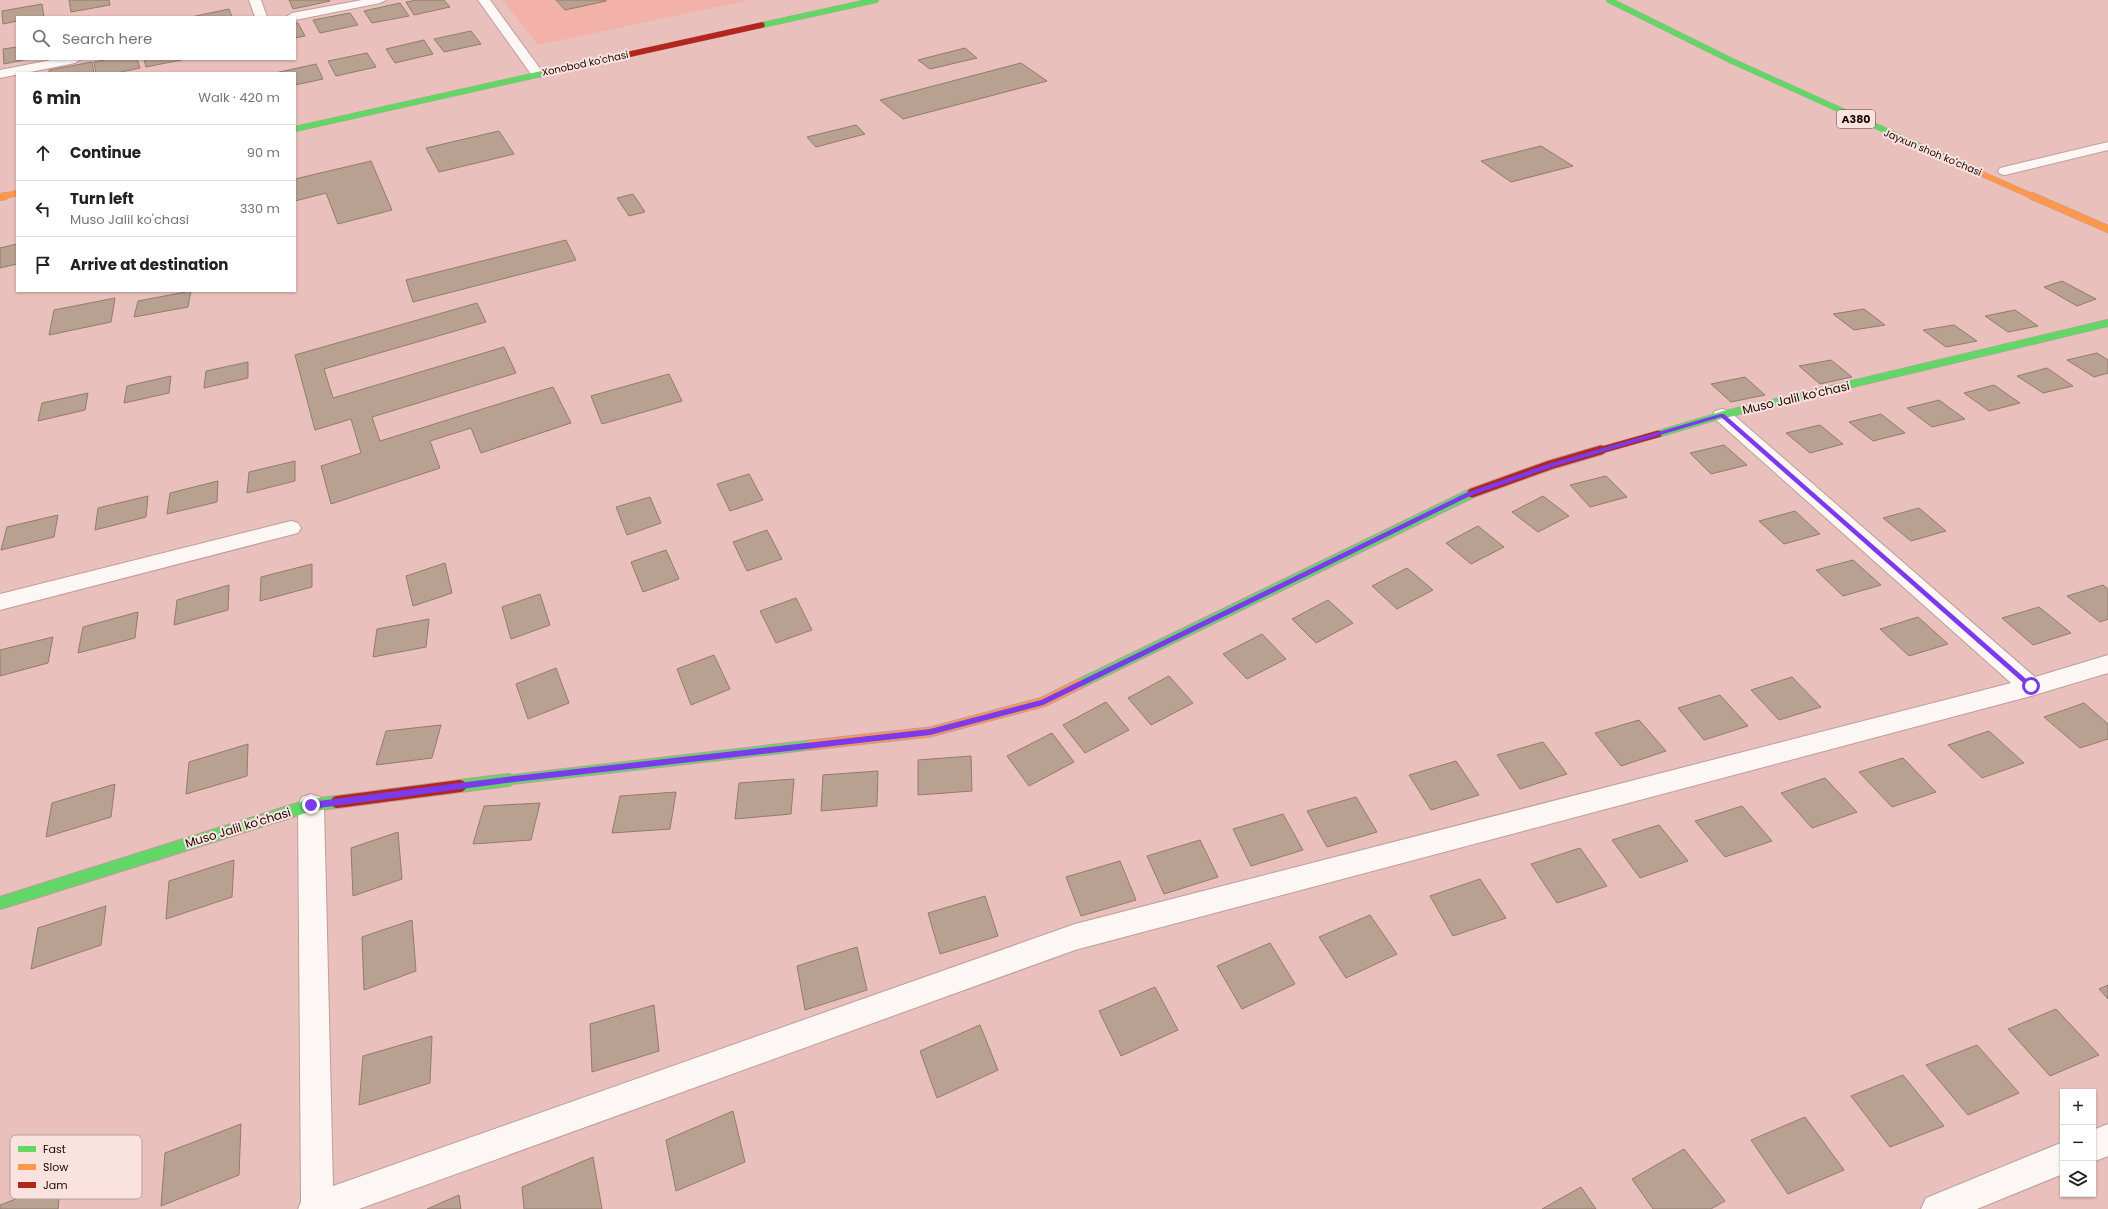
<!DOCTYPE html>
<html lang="en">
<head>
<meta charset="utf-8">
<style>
  body { margin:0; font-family:Poppins,sans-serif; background:#f6f6f6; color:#202124 }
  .controls { position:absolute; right:12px; bottom:12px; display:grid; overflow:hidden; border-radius:0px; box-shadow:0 1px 3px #0004 }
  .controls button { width:36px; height:36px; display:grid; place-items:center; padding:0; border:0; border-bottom:1px solid #e0e0e0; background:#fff; color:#202124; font:20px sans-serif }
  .stop { position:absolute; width:12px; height:12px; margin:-9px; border:3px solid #7c3aed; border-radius:50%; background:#fff }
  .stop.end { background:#7c3aed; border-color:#fff; box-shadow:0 1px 4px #0008 }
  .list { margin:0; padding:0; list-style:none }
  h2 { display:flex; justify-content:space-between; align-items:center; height:52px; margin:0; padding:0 16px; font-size:17px }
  h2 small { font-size:13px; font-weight:400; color:#757577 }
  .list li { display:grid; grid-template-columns:26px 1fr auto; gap:12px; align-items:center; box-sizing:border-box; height:56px; padding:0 16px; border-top:1px solid #e0e0e0 }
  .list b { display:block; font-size:15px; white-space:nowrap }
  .list p { margin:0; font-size:13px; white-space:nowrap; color:#757577 }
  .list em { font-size:13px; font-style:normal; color:#757577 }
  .icon { flex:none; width:22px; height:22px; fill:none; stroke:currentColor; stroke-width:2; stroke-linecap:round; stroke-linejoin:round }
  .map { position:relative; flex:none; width:2108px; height:1209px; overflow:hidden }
  .search { position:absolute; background:#fff; box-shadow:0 1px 3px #0004; left:16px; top:16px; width:280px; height:44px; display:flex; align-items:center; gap:10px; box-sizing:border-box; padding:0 14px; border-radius:0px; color:#757577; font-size:15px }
  .panel { position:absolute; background:#fff; box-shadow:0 1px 3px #0004; left:16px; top:72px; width:280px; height:220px; border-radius:0px }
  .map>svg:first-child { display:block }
  .built { fill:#f2b2aa }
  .building { fill:#b9a192; stroke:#937b6a }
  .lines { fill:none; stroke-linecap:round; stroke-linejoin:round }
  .street-casing { stroke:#bd9d9a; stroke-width:2 }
  .fast-far3-casing { stroke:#bd9d9a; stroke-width:6 }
  .fast-far2-casing { stroke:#bd9d9a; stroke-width:8 }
  .fast-far1-casing { stroke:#bd9d9a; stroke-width:11 }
  .fast-casing { stroke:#bd9d9a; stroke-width:14 }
  .slow-far2-casing { stroke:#bd9d9a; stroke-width:6 }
  .slow-far1-casing { stroke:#bd9d9a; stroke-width:8 }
  .slow-casing { stroke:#bd9d9a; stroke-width:11 }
  .jam-far3-casing { stroke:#bd9d9a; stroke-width:6 }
  .jam-far2-casing { stroke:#bd9d9a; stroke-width:8 }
  .jam-far1-casing { stroke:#bd9d9a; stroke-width:11 }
  .jam-casing { stroke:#bd9d9a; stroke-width:14 }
  .street { fill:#fcf6f5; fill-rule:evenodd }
  .fast-far3 { stroke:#63d668; stroke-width:5.5 }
  .fast-far2 { stroke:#63d668; stroke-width:7 }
  .fast-far1 { stroke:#63d668; stroke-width:9 }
  .fast { stroke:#63d668; stroke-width:12 }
  .slow-far2 { stroke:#ff974d; stroke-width:5.5 }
  .slow-far1 { stroke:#ff974d; stroke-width:7 }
  .slow { stroke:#ff974d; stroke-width:9 }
  .jam-far3 { stroke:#b3261e; stroke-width:5.5 }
  .jam-far2 { stroke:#b3261e; stroke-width:7 }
  .jam-far1 { stroke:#b3261e; stroke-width:9 }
  .jam { stroke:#b3261e; stroke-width:12 }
  .route { fill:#7c3aed }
  .labels { text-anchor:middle; stroke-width:4; stroke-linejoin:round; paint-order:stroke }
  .far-street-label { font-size:10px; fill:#1c0403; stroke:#fae2de }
  .shield { fill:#fae2de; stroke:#5f4745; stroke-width:1 }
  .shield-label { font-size:11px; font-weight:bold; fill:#1c0403 }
  .street-label { font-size:12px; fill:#1c0403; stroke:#fae2de }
  .key { fill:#fae2de; stroke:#b79f9c; stroke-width:1 }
  .key-label { font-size:11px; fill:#1c0403 }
</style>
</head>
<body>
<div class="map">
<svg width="2108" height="1209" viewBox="0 0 2108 1209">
  <rect width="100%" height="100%" fill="#e9c0bc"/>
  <polygon class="built" points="503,0 749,0 538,45"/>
  <g class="building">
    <polygon points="69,0 109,0 110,5 71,12"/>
    <polygon points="289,0 329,0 330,1 293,9"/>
    <polygon points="417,0 444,0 450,7 414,15 406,2"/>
    <polygon points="556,0 606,0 606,1 565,10"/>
    <polygon points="400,3 409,16 372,23 364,11"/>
    <polygon points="42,4 44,17 17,17 17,21 3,24 2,11"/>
    <polygon points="229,9 232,17 191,17"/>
    <polygon points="350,13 358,25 320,33 313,20"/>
    <polygon points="295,23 298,23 305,36 295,38"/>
    <polygon points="471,31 481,44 444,52 434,39"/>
    <polygon points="424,40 433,54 395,63 386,49"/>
    <polygon points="17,47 17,59 28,59 4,64 3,49"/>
    <polygon points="965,48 977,58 930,69 918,60"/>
    <polygon points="367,53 376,67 336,76 328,61"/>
    <polygon points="109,59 137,59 140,68 116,73 96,73 94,62"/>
    <polygon points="144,59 186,59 146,67"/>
    <polygon points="92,62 94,73 49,73 49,70"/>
    <polygon points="1021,63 1047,81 903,119 880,100"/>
    <polygon points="316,64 323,79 295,85 295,73 275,73"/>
    <polygon points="856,125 865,134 816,147 807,137"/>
    <polygon points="499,131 514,154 439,172 426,148"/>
    <polygon points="1541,146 1573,166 1511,182 1481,161"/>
    <polygon points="371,161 392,210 338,224 326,193 295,201 295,179"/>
    <polygon points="633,194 645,212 629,216 617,198"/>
    <polygon points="566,240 576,260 413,302 406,280"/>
    <polygon points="17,244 17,264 0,268 0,248"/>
    <polygon points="2062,281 2096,299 2077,306 2044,287"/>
    <polygon points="191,291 188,307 134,317 138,301"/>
    <polygon points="115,298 111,322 49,335 54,310"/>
    <polygon points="477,303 486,322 324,369 333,398 504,347 516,373 372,417 380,441 553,387 571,423 481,453 471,428 430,441 440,468 331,504 321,466 361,453 351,419 315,430 295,355"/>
    <polygon points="1864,309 1885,325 1854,330 1833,314"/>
    <polygon points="2015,310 2038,326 2008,332 1985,316"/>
    <polygon points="1954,325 1977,341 1946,347 1923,330"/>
    <polygon points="2097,353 2108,360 2108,373 2094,377 2067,360"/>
    <polygon points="1831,360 1852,377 1820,384 1799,366"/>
    <polygon points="248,362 248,378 204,388 206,371"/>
    <polygon points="2047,368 2073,386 2043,393 2017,376"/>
    <polygon points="669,374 682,401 602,424 591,396"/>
    <polygon points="171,376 169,393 124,403 127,386"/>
    <polygon points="1745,377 1765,395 1731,402 1711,384"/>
    <polygon points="1994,385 2020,403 1989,411 1964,393"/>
    <polygon points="88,393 85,410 38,421 42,403"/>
    <polygon points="1939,400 1965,419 1932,427 1907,408"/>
    <polygon points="1881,414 1905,433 1873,441 1849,422"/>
    <polygon points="1820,425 1843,444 1810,453 1786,433"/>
    <polygon points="1724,445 1747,465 1711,474 1690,453"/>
    <polygon points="295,461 295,481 247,493 249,472"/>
    <polygon points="749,474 763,500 730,511 717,484"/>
    <polygon points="1606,476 1627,497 1590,507 1570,485"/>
    <polygon points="218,481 217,502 167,514 170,493"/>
    <polygon points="148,496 146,517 95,530 98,508"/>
    <polygon points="1543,496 1569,516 1538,532 1512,512"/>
    <polygon points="650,497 661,523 627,535 616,507"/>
    <polygon points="1919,508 1946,531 1911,541 1883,518"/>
    <polygon points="1795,511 1820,534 1784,544 1759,521"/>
    <polygon points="58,515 54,537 1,550 7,527"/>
    <polygon points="1478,526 1504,547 1471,564 1446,543"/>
    <polygon points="767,530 782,559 747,571 733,542"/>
    <polygon points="666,550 679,579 643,592 631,562"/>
    <polygon points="1853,560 1881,585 1843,596 1816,570"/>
    <polygon points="445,563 452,593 413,606 406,576"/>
    <polygon points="312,564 312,587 260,601 261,577"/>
    <polygon points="1407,568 1433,590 1397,609 1372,586"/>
    <polygon points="229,585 228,610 174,625 177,600"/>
    <polygon points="2103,585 2108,589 2108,619 2100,622 2067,596"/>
    <polygon points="540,594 550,625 511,639 502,607"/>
    <polygon points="796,598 812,630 776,643 760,611"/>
    <polygon points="1328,600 1353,623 1316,643 1292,619"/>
    <polygon points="2039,607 2071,633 2033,645 2002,618"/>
    <polygon points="138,612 135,638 78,653 83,627"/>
    <polygon points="1918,617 1948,644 1909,656 1880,629"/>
    <polygon points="429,619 426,647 373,657 377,629"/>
    <polygon points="1262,634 1286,659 1247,679 1223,654"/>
    <polygon points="53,637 48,663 0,676 0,650"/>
    <polygon points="714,655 730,689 691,705 677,669"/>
    <polygon points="556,668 569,703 528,719 516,684"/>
    <polygon points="1169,676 1193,703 1151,725 1128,698"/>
    <polygon points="1792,677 1821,707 1779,720 1751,690"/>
    <polygon points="1720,695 1748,726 1704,740 1678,708"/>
    <polygon points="1106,702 1129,730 1085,753 1063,725"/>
    <polygon points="2084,703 2108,724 2108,739 2080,748 2044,717"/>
    <polygon points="1639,720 1666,751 1621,766 1595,733"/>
    <polygon points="441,725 432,758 376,765 386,731"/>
    <polygon points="1989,731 2024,763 1982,778 1948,745"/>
    <polygon points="1052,733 1074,762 1029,786 1007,756"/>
    <polygon points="1543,742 1567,774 1520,789 1497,755"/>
    <polygon points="248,744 247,776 186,794 189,762"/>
    <polygon points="971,756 972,791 918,795 918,760"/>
    <polygon points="1903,758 1936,792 1892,807 1859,772"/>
    <polygon points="1456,761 1479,795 1431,810 1409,775"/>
    <polygon points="878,771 877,806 821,811 823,775"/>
    <polygon points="1825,778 1857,812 1812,828 1781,793"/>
    <polygon points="794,779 791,814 735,819 739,783"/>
    <polygon points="115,784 111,817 46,837 52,803"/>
    <polygon points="676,792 670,829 612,833 620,796"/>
    <polygon points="1356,797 1377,832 1327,847 1307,811"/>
    <polygon points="540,803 531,840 473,844 484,806"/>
    <polygon points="1742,806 1772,841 1725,857 1695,821"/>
    <polygon points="1283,814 1303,850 1251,866 1233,829"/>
    <polygon points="1659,825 1688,861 1640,878 1612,840"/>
    <polygon points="398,832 402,879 353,896 351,848"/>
    <polygon points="1200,840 1218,877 1164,894 1147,856"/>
    <polygon points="1580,848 1607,886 1557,903 1531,864"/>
    <polygon points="234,860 232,897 166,919 169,881"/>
    <polygon points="1120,861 1136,900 1081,916 1066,877"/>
    <polygon points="1480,879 1506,918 1453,936 1430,896"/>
    <polygon points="985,896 998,936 940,954 928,913"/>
    <polygon points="106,906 101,945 31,969 38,928"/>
    <polygon points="1370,915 1397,954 1346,978 1319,937"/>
    <polygon points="412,920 416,971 364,990 362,937"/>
    <polygon points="1270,943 1295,984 1242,1009 1217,966"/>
    <polygon points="857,947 867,990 805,1010 797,966"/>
    <polygon points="2108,985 2108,999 2099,989"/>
    <polygon points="1155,987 1178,1030 1121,1056 1099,1011"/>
    <polygon points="654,1005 659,1051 592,1072 590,1024"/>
    <polygon points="2056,1009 2099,1055 2050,1076 2008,1029"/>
    <polygon points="980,1025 998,1070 937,1098 920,1051"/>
    <polygon points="432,1036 430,1083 359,1105 363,1056"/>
    <polygon points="1977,1045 2019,1093 1968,1115 1926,1065"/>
    <polygon points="1903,1075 1944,1126 1890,1147 1851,1096"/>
    <polygon points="733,1111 745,1162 676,1191 666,1140"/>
    <polygon points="1805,1117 1844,1170 1788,1194 1751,1140"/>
    <polygon points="241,1124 239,1175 161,1206 165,1153"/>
    <polygon points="1684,1149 1725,1201 1711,1209 1653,1209 1632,1179"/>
    <polygon points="593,1157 602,1209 524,1209 522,1187"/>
    <polygon points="61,1182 58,1209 0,1209 0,1205"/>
    <polygon points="1581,1187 1596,1209 1542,1209"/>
    <polygon points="459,1195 461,1209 427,1209"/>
  </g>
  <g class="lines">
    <g class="street-casing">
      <g id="street">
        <polygon points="249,0 261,0 267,17 255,17"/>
        <polygon points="362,0 386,0 380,3 295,20 295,17 286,17 292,13"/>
        <polygon points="478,0 490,0 544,74 543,77 533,77"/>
        <polygon points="56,59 81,59 75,63 0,78 0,70"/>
        <polygon points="2108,142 2108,150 2005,175 2000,174 1998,171 2000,168"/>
        <polygon points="1722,409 1729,411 2035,677 2108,655 2108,673 2031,696 1075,950 359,1209 298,1209 301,1202 298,805 302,797 311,794 320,797 324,805 333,1186 1075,924 2011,683 1715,419 1713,415 1715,411"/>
        <polygon points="291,521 298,523 301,528 298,533 0,610 0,594"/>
        <polygon points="2108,1124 2108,1156 2093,1162 2093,1130"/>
        <polygon points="2063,1142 2063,1174 1977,1209 1921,1209 1926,1198"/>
      </g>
    </g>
    <g class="fast-far3-casing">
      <g id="fast-far3">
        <polyline points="1609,0 1732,61 1964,166"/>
        <polyline points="762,25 876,0"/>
        <polyline points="295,129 617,57"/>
      </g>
    </g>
    <g class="fast-far2-casing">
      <polyline id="fast-far2" points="1658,434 1722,415 2108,323"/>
    </g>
    <g class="fast-far1-casing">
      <g id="fast-far1">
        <polyline points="1079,684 1472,493"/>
        <polyline points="499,781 811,745"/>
      </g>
    </g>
    <g class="fast-casing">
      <g id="fast">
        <polyline points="460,786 508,780"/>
        <polyline points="0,903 311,805 337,802"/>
      </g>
    </g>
    <g class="slow-far2-casing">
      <g id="slow-far2">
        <polyline points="1964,166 2034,197"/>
        <polyline points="1,197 17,193"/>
      </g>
    </g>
    <g class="slow-far1-casing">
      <g id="slow-far1">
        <polyline points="2032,196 2108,229"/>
        <polyline points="0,197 5,196"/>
      </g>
    </g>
    <g class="slow-casing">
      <polyline id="slow" points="811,745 930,732 1043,702 1079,684"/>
    </g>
    <g class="jam-far3-casing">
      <polyline id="jam-far3" points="617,57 762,25"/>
    </g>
    <g class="jam-far2-casing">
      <polyline id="jam-far2" points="1598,451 1658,434"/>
    </g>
    <g class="jam-far1-casing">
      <polyline id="jam-far1" points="1472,493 1550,465 1601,450"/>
    </g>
    <g class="jam-casing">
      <polyline id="jam" points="337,802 460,786"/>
    </g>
    <use href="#street" class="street"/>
    <use href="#fast-far3" class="fast-far3"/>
    <use href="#fast-far2" class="fast-far2"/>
    <use href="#fast-far1" class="fast-far1"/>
    <use href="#fast" class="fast"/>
    <use href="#slow-far2" class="slow-far2"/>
    <use href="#slow-far1" class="slow-far1"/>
    <use href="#slow" class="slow"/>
    <use href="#jam-far3" class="jam-far3"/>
    <use href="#jam-far2" class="jam-far2"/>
    <use href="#jam-far1" class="jam-far1"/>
    <use href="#jam" class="jam"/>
  </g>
  <polygon class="route" points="1720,414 1724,414 2033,685 2033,688 2029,688 1721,417 1552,467 1470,496 1043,705 930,735 514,782 311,809 307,805 311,802 514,776 930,729 1041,700 1466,493 1548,464"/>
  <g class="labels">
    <g class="far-street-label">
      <text transform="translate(585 63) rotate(-12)" y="4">Xonobod ko'chasi</text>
      <text transform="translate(1933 152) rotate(23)" y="4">Jayxun shoh ko'chasi</text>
    </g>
    <rect class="shield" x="1837" y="110" width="38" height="18" rx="3"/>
    <g class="shield-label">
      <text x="1856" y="123">A380</text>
    </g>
    <g class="street-label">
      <text transform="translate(1796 398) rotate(-13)" y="4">Muso Jalil ko'chasi</text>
      <text transform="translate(238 828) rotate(-17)" y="4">Muso Jalil ko'chasi</text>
    </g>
  </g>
  <rect x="10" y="1135" width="132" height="64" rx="6" class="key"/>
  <rect x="18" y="1146" width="18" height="6" fill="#63d668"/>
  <rect x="18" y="1164" width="18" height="6" fill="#ff974d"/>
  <rect x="18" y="1182" width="18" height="6" fill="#b3261e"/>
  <g class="key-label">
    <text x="43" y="1153">Fast</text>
    <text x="43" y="1171">Slow</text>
    <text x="43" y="1189">Jam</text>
  </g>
</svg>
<div class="controls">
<button>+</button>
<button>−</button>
<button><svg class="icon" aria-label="layers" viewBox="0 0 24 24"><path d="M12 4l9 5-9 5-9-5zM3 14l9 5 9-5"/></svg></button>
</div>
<div class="stop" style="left:2031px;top:686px"></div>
<div class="stop end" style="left:311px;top:805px"></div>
<div class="search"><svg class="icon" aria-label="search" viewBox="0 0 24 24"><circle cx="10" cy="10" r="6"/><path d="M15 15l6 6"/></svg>Search here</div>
<section class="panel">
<h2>6 min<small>Walk · 420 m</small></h2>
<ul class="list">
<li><svg class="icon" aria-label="ahead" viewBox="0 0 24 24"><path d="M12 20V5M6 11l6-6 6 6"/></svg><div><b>Continue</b></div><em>90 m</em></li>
<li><svg class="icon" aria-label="left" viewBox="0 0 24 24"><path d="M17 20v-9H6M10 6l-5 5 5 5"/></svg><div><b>Turn left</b><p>Muso Jalil ko'chasi</p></div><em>330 m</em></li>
<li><svg class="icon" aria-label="arrive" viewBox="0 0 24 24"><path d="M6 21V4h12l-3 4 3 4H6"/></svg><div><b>Arrive at destination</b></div></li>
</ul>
</section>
</div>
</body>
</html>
